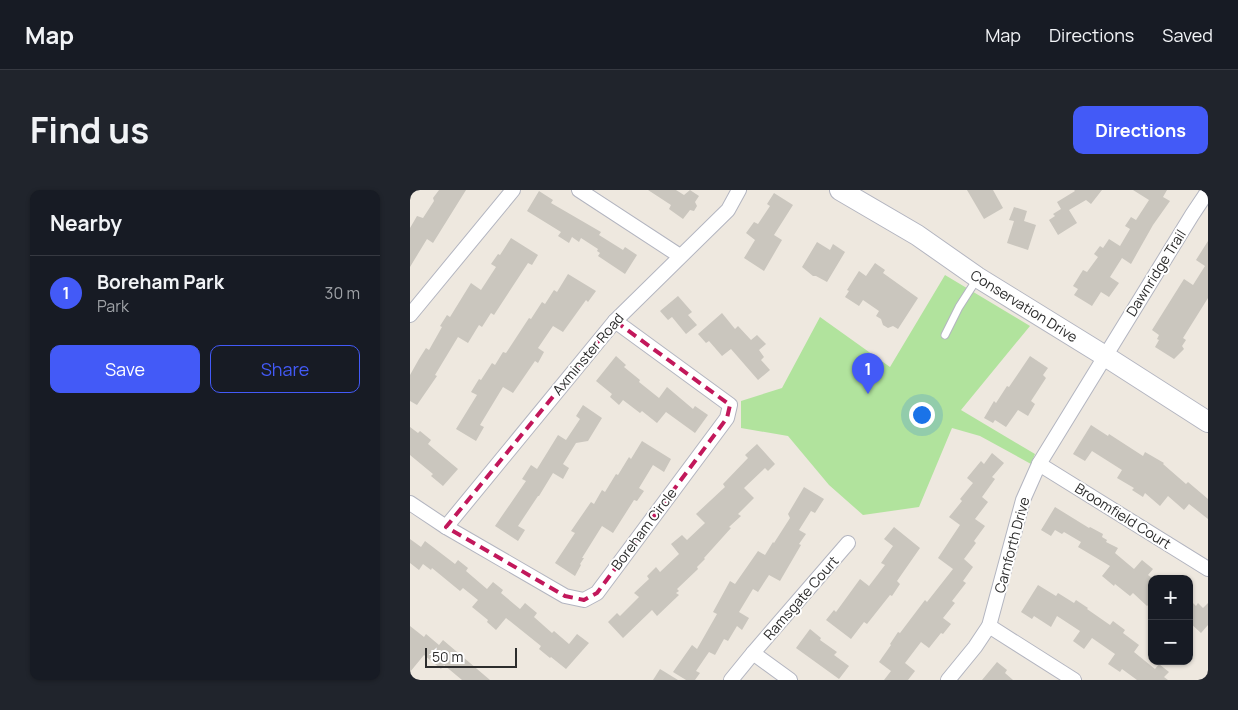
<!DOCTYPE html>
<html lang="en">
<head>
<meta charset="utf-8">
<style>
  body { margin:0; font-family:Manrope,sans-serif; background:#20242c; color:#f1f3f6 }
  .controls { position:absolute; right:15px; bottom:15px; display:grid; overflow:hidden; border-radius:10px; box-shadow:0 1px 4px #0004 }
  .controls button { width:45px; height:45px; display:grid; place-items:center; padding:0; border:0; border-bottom:1px solid #363941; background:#171b24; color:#f1f3f6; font:25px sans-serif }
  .scale { position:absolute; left:15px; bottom:12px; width:92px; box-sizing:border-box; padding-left:5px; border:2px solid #2d2d2d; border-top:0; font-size:14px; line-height:18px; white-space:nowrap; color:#2d2d2d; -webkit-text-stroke:4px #fff; paint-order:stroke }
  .you { position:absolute; left:511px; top:224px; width:18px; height:18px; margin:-12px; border:4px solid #fff; border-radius:50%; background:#1a73e8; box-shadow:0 0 0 8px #1a73e833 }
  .badge { display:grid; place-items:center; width:32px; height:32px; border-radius:50%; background:#435af7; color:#fff; font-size:16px; font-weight:700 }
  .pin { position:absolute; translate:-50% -41px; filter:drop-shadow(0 1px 2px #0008) }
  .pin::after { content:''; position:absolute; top:26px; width:18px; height:15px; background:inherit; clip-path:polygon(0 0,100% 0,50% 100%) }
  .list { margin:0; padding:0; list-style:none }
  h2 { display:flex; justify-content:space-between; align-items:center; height:65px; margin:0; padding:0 20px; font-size:21px }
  h2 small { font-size:16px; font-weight:400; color:#9ea1a6 }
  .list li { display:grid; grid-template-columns:32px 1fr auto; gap:15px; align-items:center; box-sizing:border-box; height:75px; padding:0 20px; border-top:1px solid #363941 }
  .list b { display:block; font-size:19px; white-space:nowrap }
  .list p { margin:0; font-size:16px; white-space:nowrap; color:#9ea1a6 }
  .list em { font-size:16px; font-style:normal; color:#9ea1a6 }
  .actions { display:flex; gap:10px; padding:15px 20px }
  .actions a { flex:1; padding:11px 0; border:1px solid #435af7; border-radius:10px; text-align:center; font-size:18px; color:#435af7 }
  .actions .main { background:#435af7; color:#fff }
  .map { position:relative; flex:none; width:798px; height:490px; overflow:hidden; border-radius:10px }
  header { display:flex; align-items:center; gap:30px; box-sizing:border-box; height:70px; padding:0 25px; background:#171b24; border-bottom:1px solid #363941 }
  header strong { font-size:24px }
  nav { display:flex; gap:28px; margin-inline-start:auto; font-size:18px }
  .intro { display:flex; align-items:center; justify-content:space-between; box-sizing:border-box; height:120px; padding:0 30px }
  h1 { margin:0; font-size:35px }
  .button { padding:12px 22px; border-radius:10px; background:#435af7; color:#fff; font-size:18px; font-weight:700 }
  main { display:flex; gap:30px; padding:0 30px }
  aside { flex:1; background:#171b24; border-radius:10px; box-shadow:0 1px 4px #0004 }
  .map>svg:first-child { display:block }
  .grass { fill:#b1e39d }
  .building { fill:#cac6be }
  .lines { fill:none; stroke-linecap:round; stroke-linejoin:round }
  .lane-casing { stroke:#b3b5c0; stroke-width:9 }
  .street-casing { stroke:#b3b5c0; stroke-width:16 }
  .secondary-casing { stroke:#b3b5c0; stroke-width:22 }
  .lane { stroke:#fff; stroke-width:7 }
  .street { stroke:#fff; stroke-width:14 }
  .secondary { stroke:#fff; stroke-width:20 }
  .marked { fill:none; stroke:#c2185b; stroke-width:4; stroke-dasharray:10 6; stroke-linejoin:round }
  .labels { text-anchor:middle; stroke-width:4; stroke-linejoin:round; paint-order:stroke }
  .street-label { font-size:14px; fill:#2d2d2d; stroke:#fff }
</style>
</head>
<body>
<header>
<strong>Map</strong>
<nav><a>Map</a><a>Directions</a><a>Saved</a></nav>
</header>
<div class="intro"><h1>Find us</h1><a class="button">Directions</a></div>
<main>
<aside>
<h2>Nearby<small></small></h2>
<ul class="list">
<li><span class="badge">1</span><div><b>Boreham Park</b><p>Park</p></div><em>30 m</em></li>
</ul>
<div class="actions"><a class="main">Save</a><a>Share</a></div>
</aside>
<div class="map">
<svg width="798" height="490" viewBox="0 0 798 490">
  <rect width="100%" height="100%" fill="#eee8df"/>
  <polygon class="grass" points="535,85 620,136 551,220 625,264 621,274 570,246 542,238 509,317 453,325 419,295 378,246 331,238 331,211 372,198 410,127 480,177"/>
  <g class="building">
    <polygon points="29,0 56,0 23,53 17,49 0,77 0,38 7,26 13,28 24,11 23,8"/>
    <polygon points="238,0 266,0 274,5 280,0 289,6 285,12 287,16 284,21 280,20 273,29 259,19 261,15"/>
    <polygon points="557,0 583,0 593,18 574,29"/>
    <polygon points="664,0 692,0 681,14 676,10 659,20 667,33 648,45 639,30 645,26 643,24 651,19 647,12 665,1"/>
    <polygon points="723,0 757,0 753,7 760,11 743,35 721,74 712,68 700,87 709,93 699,107 691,102 682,116 664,105 668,99 663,96 673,80 677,82 688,67 684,64 690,56 693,58 699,49 710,56 720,39 715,36 721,27 726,30 739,10"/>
    <polygon points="129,1 143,10 141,13 191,42 189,45 213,60 215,57 227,65 215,84 188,66 190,63 187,61 188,59 171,48 169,52 162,47 159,53 148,46 151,42 117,21"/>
    <polygon points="364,3 383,15 364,45 372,50 354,81 334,68 345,50 336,43 344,32 348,34 360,16 357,14"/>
    <polygon points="604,17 617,21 614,31 626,35 618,60 597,53 604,31 599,30"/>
    <polygon points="101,48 128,65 122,75 118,73 84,125 81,123 72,137 69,135 58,153 48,147 25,185 27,186 7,215 0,211 0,185 9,169 16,158 19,160 32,137 30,136 37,125 40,127 61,93 71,100 86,77 81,74 88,64 90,65"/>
    <polygon points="798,51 798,108 773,148 776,150 772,156 774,159 764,169 745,157 749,150 747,149 749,145 742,140 774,89 783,95 795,76 786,70"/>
    <polygon points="407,52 420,60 423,54 435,62 417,92 406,86 403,86 392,77"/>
    <polygon points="465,73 475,80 473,83 508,108 488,139 483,136 478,138 473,135 471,129 466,126 469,121 453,110 449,116 435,107 439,101 437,100 449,81 456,86"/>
    <polygon points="158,84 186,101 178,112 176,110 153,142 143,136 128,158 134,162 128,173 125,171 103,203 93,197 70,235 74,237 66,251 46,239 67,205 61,202 69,189 71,190 82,173 85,175 93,162 96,163 119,128 121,129 132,112 135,114 144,100 147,102"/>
    <polygon points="268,106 282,122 278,125 287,135 276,144 262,127 258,130 250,121"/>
    <polygon points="312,123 325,139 328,136 341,150 347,145 356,154 349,160 354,167 351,170 360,180 348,190 321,159 312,166 299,151 296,153 288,144"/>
    <polygon points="206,166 216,175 214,177 230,190 229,192 249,208 257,197 283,219 285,216 298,225 285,243 256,222 247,233 232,221 230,223 213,210 209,215 200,207 202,204 186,191"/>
    <polygon points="620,166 638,178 633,185 636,188 621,211 625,214 618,226 608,220 596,237 585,230 583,233 574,228 584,211 586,213 597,196 599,197"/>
    <polygon points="173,215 192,228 178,251 166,253 153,274 159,278 153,289 143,283 129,306 128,306 108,336 115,340 108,351 85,336 116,291 112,289 121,275 127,279 148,245 156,250 170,229 166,226"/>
    <polygon points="681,235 698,246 699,244 733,266 735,262 754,273 753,274 776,294 778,292 798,309 798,329 779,314 774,320 758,306 750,316 735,303 733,307 722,300 724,298 707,288 712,280 682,261 675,271 663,264"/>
    <polygon points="0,237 8,243 10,241 21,250 18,254 48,279 33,296 21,286 23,284 0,265"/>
    <polygon points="232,251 261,269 254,282 243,275 229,298 234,301 227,311 224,310 203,343 192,336 172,368 174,368 170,374 171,375 165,386 145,373 165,343 161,341 181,312 184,314 192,300 195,302 206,284 208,285 219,267 221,269"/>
    <polygon points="347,254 365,274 358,281 355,278 334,298 344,308 328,324 331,326 319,337 321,338 294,368 295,369 287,377 288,379 267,399 269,401 266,403 269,405 247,426 242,420 213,448 198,432 207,423 210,426 229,407 224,403 239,389 237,386 246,377 250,382 269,364 261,354 272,345 277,350 295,333 286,324 315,297 313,294 338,268 335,265"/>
    <polygon points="582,263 594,273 582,287 585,289 572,307 578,312 565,329 575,336 564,351 566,353 554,369 563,377 553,391 556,393 542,411 545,413 533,428 541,434 533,444 531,443 519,458 511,452 495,473 505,481 498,490 474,490 481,481 469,472 481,455 480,454 488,442 490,443 515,410 517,412 543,379 528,368 550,335 539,327 552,311 550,309 563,293 557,288 571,271 574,274"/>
    <polygon points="394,297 414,309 405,323 401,321 389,340 396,344 389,354 391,355 370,391 359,385 348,402 343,399 329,422 339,428 332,440 327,436 318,451 314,449 305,465 299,462 286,481 290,483 285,490 276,490 263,482 282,455 287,459 307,424 303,422 320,391 325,394 348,361 355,365 363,352 364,353 380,328 378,324"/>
    <polygon points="645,317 679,338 680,337 693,344 692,347 697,350 696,352 708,358 705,363 724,379 732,370 743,379 738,385 742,388 742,411 737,416 723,403 720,406 705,394 704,396 692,386 700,376 668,357 671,352 654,342 652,344 645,340 641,346 631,340"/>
    <polygon points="484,337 510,358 487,391 490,394 482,406 480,405 457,434 454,432 441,449 416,430 424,420 426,422 450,389 459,396 475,375 471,373 483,356 474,349"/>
    <polygon points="0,349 11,357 15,351 45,374 48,370 58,378 56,381 77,399 83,392 93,400 91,403 110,419 115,413 127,423 124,427 142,443 144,441 159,454 167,444 179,453 156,479 141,467 140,468 129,459 131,456 96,428 86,440 77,432 78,430 62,417 68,410 53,398 50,401 22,378 21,380 13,374 9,380 0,373"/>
    <polygon points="628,395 646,406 648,403 664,413 666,410 678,418 677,419 700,435 703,431 715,440 713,443 729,455 724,462 745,479 749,474 759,482 754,487 758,490 727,490 712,479 710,482 698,474 705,464 682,448 674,459 663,451 670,441 647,426 641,437 624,426 622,429 611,422"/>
    <polygon points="779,409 786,416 788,413 793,418 798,413 798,435 791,443 779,432"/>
    <polygon points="0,436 14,447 16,444 29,455 33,450 80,490 52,490 34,475 31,479 14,465 0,482"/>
    <polygon points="400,439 411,448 410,450 427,462 424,465 439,476 429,489 386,458"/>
    <polygon points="587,472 597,480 595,483 603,490 572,490"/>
    <polygon points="250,479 268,490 243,490"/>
  </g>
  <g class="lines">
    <g class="lane-casing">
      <polyline id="lane" points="535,145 549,117 567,89"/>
    </g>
    <g class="street-casing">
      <g id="street">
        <polyline points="169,0 270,66"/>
        <polyline points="0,125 103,0"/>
        <polyline points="629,274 798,379"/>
        <polyline points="0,313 36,337 155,406 174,410 187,403 317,228 320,215 205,131"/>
        <polyline points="36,337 205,131 318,20 329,0"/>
        <polyline points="579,436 664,490"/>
        <polyline points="321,490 343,463"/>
        <polyline points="380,490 343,463 438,353"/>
        <polyline points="538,490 565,457 579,436 613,310 629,274 782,25 798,1"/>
      </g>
    </g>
    <g class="secondary-casing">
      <polyline id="secondary" points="430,0 507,45 567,87 695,166 798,232"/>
    </g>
    <use href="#lane" class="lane"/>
    <use href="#street" class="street"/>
    <use href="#secondary" class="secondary"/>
  </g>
  <path class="marked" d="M 205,131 L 320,215 L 317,228 L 187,403 L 174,410 L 155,406 L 36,337 Z"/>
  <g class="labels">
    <g class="street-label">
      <text transform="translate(746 83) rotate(-58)" y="5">Dawnridge Trail</text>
      <text transform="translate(614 116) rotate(32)" y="5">Conservation Drive</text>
      <text transform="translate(178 164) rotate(-50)" y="5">Axminster Road</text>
      <text transform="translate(713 326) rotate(32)" y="5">Broomfield Court</text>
      <text transform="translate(234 339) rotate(-53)" y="5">Boreham Circle</text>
      <text transform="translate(602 355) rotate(-75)" y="5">Carnforth Drive</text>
      <text transform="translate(391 408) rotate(-49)" y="5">Ramsgate Court</text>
    </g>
  </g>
</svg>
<div class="controls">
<button>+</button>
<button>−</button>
</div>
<div class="scale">50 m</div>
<div class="you"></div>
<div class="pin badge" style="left:458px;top:204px">1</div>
</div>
</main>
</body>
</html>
